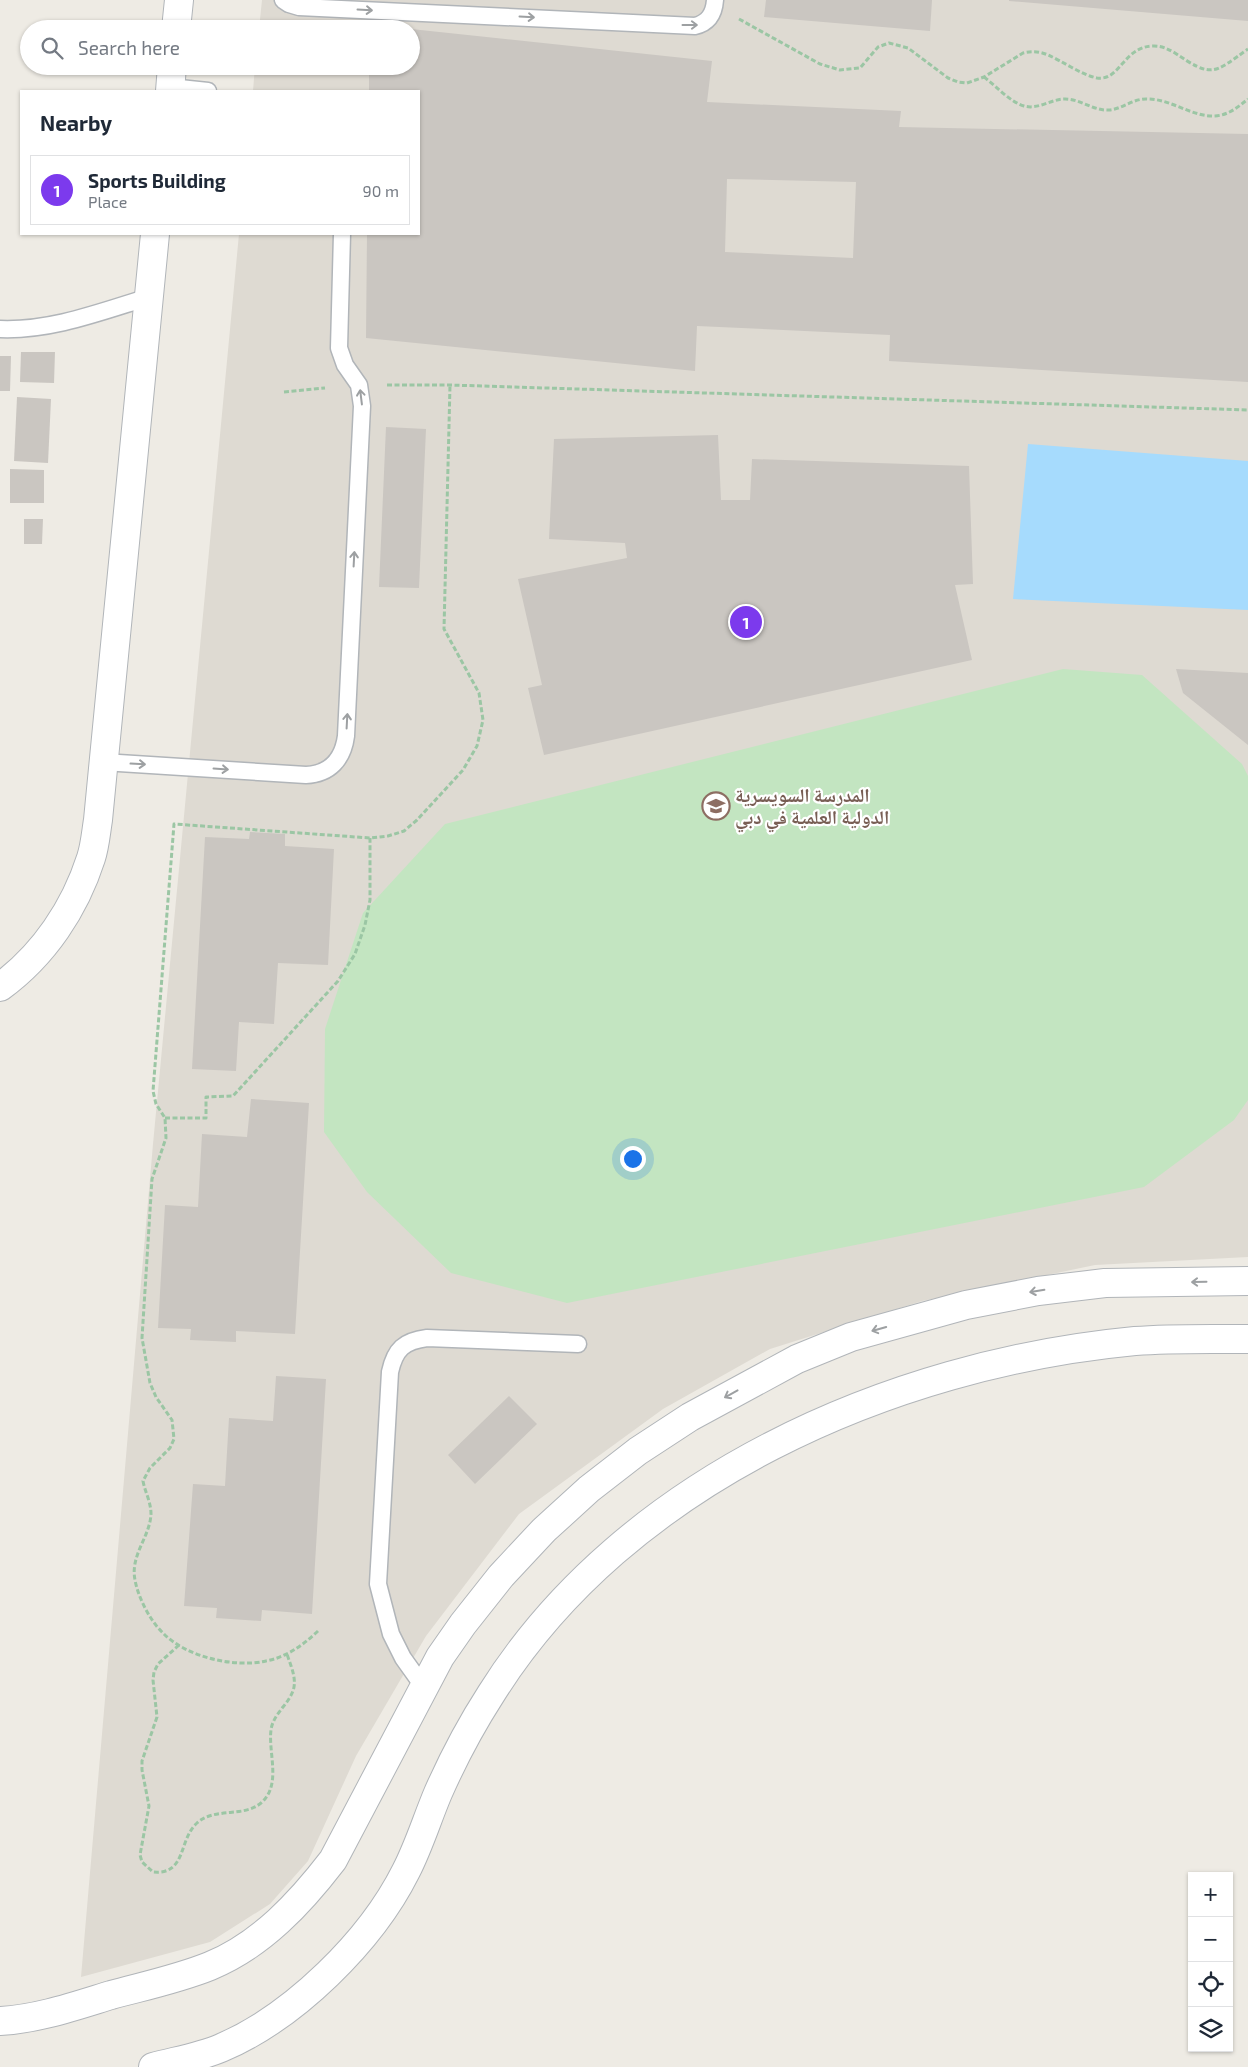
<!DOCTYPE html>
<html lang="en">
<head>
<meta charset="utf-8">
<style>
  body { margin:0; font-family:"Exo 2","Noto Naskh Arabic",sans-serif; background:#f2f2f3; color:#1f2937 }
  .controls { position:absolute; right:15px; bottom:15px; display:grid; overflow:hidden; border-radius:0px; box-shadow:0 1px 4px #0004 }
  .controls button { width:45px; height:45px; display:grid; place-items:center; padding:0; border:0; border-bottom:1px solid #e0e1e3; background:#fff; color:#1f2937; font:25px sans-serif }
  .you { position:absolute; left:632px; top:1158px; width:18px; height:18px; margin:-12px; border:4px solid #fff; border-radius:50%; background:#1a73e8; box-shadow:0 0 0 8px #1a73e833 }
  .badge { display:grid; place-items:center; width:32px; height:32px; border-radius:50%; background:#7c3aed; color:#fff; font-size:16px; font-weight:700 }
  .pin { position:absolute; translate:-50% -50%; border:2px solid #fff; box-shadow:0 1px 5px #0006 }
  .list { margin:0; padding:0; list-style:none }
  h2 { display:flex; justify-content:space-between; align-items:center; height:65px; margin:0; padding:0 20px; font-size:21px }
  h2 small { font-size:16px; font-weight:400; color:#747a83 }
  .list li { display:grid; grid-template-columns:32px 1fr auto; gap:15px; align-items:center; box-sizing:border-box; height:70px; margin:0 10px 10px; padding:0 10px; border:1px solid #e0e1e3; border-radius:0px }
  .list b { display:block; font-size:19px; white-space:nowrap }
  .list p { margin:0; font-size:16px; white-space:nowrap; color:#747a83 }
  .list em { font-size:16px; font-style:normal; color:#747a83 }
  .icon { flex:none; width:28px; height:28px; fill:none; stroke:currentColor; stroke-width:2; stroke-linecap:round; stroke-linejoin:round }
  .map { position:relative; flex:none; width:1248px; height:2067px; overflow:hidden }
  .search { position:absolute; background:#fff; box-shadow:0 1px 4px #0004; left:20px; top:20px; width:400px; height:55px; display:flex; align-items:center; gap:12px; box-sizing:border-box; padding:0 18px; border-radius:28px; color:#747a83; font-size:19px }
  .panel { position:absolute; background:#fff; box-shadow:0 1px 4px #0004; left:20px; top:90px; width:400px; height:145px; border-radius:0px }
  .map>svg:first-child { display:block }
  .education { fill:#dedad2 }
  .green { fill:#c3e5c1 }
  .water { fill:#a6dbfd }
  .building { fill:#cac6c1; fill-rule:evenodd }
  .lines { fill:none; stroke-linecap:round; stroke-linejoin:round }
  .service-casing { stroke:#b1b5b9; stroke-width:19 }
  .minor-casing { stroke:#b1b5b9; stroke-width:30 }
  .path { stroke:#9bc6a4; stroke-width:3; stroke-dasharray:5 2.5; stroke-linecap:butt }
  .service { stroke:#fff; stroke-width:16 }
  .minor { stroke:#fff; stroke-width:28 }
  .oneway { stroke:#9da0a2 }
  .labels { text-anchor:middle; stroke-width:4.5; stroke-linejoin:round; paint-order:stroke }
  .education-label { font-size:19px; font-weight:bold; fill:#785e54; stroke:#fff; text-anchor:start }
</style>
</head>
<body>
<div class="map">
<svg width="1248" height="2067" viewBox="0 0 1248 2067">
  <rect width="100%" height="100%" fill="#eeebe4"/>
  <polygon class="education" points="262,0 1248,0 1248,1257 1095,1265 922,1301 770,1349 663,1409 519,1514 426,1636 356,1756 308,1861 270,1904 210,1942 81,1977 153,1144 239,234 419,234 419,91 253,91 255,66 411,66 411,29 259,29"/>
  <polygon class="green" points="1063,669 1142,675 1242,764 1248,776 1248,1100 1234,1120 1144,1187 567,1303 451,1273 367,1192 324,1132 325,1029 363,913 445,824"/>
  <polygon class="water" points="1028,444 1248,461 1248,610 1013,599"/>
  <g class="building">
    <polygon points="766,0 932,0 930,31 764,17"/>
    <polygon points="1009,0 1248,0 1248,21 1009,1"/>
    <polygon points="370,24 399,27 399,29 370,29"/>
    <path d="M 411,29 L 712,61 L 707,102 L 901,111 L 899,127 L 1248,134 L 1248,382 L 889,361 L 890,335 L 697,326 L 695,371 L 366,338 L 367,234 L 419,234 L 419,91 L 369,91 L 369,66 L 411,66 ZM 727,179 L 856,182 L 853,258 L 725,252 Z"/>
    <polygon points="21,352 55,352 54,383 20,382"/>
    <polygon points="0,356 11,356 10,391 0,391"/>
    <polygon points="17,397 51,399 48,463 14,461"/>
    <polygon points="386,427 426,429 419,588 379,587"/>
    <polygon points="718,435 721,500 750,500 752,459 969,466 973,584 955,585 972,660 544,755 528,688 542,685 518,579 627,558 625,543 549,539 554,439"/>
    <polygon points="10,469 44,470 44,503 10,503"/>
    <polygon points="24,519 43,519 42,544 24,544"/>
    <polygon points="1176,669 1248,673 1248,745 1183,693"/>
    <polygon points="250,832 285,834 285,846 334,849 328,965 278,963 274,1024 239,1022 236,1071 192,1069 205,837 249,839"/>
    <polygon points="251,1099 309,1103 295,1334 236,1331 236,1342 190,1340 191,1329 158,1328 165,1205 198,1207 202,1134 247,1137"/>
    <polygon points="276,1376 326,1379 312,1614 262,1610 261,1621 216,1618 217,1608 184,1606 193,1484 225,1486 229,1418 273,1421"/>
    <polygon points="509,1396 537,1424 475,1484 448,1455"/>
  </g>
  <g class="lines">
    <g class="service-casing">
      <g id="service">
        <path d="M 283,0 L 289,4 L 299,7 L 695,26 C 708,23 714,14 715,0"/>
        <polyline points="170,87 208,91"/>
        <path d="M 0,329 C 51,331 100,312 149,297"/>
        <path d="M 103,762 L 306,775 C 330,774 343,759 346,736 L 362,406 L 359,385 L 345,365 L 339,348 L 342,234"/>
        <path d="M 423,1686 L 403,1658 L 391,1634 L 378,1584 L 390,1372 C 395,1349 404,1341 427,1338 L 578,1344"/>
      </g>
    </g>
    <g class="minor-casing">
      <g id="minor">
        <polyline points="176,29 179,0"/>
        <polyline points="170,91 172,66"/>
        <path d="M 0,987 C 44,955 75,908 91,858 C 95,846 96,832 98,820 L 155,234"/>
        <path d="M 0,2021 C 38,2019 75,2006 111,1995 C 144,1986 178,1979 210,1966 C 261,1945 300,1903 333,1860 L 440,1657 L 463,1624 L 501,1576 L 544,1530 L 589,1489 L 638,1451 L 690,1417 L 797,1359 L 851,1337 L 966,1305 L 1038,1291 L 1105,1283 L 1248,1281"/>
        <path d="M 153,2067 C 175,2061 200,2057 221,2048 C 294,2017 371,1941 406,1871 C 419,1846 427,1819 438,1793 C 453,1759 471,1725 491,1694 C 625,1480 891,1364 1135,1341 C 1173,1338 1211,1339 1248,1339"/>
      </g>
    </g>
    <g class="path">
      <path d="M 739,19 L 820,64 L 840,70 L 860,68 L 878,47 L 889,43 L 908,48 L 948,78 L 958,82 L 967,83 L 984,77 L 1023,53 C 1032,51 1039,51 1048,55 C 1062,61 1082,75 1097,78 C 1121,81 1123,46 1154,46 C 1162,46 1168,49 1175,53 C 1212,78 1213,74 1248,49"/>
      <path d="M 984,77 C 996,86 1010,102 1024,106 C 1038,110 1051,99 1065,99 C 1081,99 1093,111 1109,110 C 1123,109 1133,98 1148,99 C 1171,99 1192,117 1215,116 C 1229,115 1238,107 1248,99"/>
      <polyline points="387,385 450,385 1248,410"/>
      <polyline points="284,392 325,388"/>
      <polyline points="165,1118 206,1118 206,1097 233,1096 338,981 355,954 365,925 370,900 370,838"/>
      <path d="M 318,1631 C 303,1645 287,1657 266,1661 C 234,1668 186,1657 163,1633 C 150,1621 138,1597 135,1580 C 130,1555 150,1537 151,1514 C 151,1502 145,1492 143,1481 L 150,1468 L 170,1448 L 174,1439 L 172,1420 L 156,1397 L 150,1383 L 142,1338 L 152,1179 L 166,1138 L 165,1118 L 156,1104 L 153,1091 L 174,824 L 370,838 L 388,836 L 404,831 L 417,820 L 463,770 L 477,746 L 483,720 L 479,693 L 444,629 L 450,385"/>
      <path d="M 179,1645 L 158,1664 L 154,1672 L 153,1680 L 157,1717 L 142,1761 L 142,1770 L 149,1806 L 140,1855 L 142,1862 L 153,1872 C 187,1875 178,1840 197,1823 C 214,1807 243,1818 261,1803 C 282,1785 268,1753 271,1730 C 273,1713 291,1703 294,1687 C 296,1676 290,1664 287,1654"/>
    </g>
    <use href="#service" class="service"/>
    <use href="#minor" class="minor"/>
  </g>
  <defs><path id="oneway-shaft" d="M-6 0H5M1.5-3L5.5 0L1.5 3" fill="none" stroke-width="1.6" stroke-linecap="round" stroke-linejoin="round" transform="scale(1.25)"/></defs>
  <g class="oneway">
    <use href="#oneway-shaft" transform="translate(365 10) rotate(3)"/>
    <use href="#oneway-shaft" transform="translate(527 17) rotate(3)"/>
    <use href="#oneway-shaft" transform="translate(690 25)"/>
    <use href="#oneway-shaft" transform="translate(361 397) rotate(-97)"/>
    <use href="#oneway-shaft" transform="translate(354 559) rotate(-87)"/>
    <use href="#oneway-shaft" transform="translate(347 721) rotate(-87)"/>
    <use href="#oneway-shaft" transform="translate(138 764) rotate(3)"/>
    <use href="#oneway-shaft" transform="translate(221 769) rotate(4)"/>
    <use href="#oneway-shaft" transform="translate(1199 1282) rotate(179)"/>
    <use href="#oneway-shaft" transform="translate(1037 1291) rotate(171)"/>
    <use href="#oneway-shaft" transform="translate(879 1329) rotate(164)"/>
    <use href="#oneway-shaft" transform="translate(731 1394) rotate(151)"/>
  </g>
  <defs>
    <g id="school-ring" transform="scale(1.4375)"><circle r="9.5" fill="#fff" stroke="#8d6e63" stroke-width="1.5"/><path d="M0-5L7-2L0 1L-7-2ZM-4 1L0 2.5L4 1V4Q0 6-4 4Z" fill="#8d6e63"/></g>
  </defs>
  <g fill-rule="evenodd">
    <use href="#school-ring" x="716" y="806"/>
  </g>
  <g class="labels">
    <g class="education-label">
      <text x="735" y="802">المدرسة السويسرية<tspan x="735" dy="22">الدولية العلمية في دبي</tspan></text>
    </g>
  </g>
</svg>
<div class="controls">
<button>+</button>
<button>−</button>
<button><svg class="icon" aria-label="locate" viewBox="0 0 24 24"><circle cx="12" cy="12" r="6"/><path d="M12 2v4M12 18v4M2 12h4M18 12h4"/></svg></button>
<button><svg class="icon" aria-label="layers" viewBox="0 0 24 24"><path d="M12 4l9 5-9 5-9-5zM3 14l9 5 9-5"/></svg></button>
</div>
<div class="you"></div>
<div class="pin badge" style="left:746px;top:622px">1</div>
<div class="search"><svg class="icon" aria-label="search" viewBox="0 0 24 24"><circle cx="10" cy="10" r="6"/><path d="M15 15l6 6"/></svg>Search here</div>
<section class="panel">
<h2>Nearby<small></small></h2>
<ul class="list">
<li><span class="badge">1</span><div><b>Sports Building</b><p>Place</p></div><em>90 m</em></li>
</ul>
</section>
</div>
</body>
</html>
